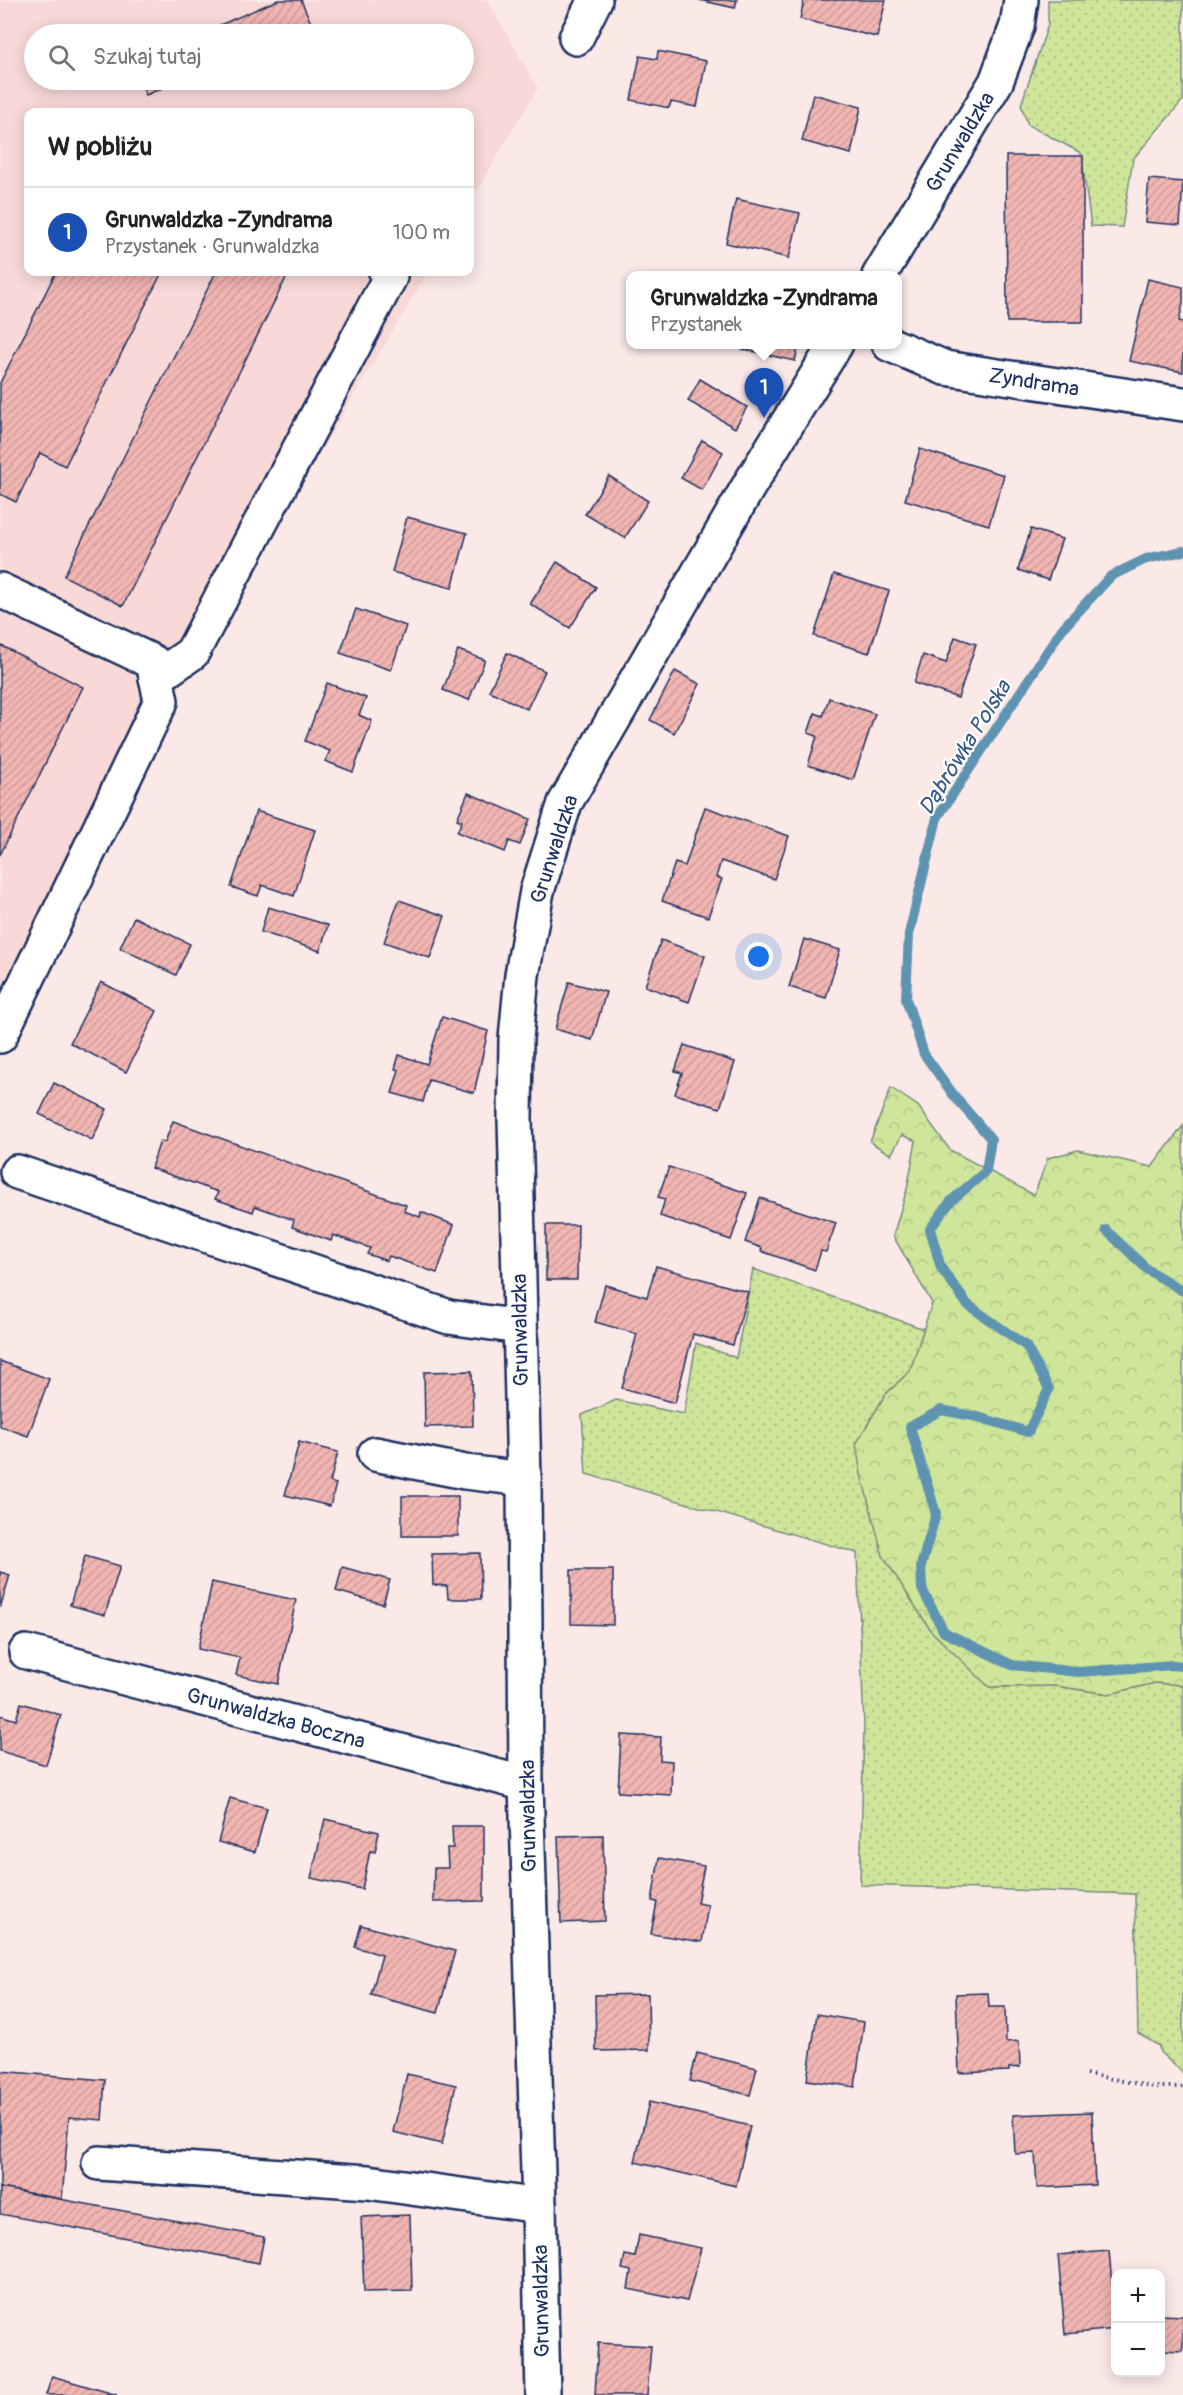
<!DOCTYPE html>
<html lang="pl">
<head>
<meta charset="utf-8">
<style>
  body { margin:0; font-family:Pangolin,sans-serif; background:#f6f6f6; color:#222 }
  .controls { position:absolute; right:18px; bottom:18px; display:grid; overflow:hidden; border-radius:12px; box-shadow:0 3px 15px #0003 }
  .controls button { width:54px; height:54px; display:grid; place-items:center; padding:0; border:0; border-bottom:2px solid #e0e0e0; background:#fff; color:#222; font:30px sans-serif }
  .you { position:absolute; left:759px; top:957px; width:21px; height:21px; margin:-15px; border:4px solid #fff; border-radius:50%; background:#1a73e8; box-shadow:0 0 0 9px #1a73e833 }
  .badge { display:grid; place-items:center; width:39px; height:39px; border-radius:50%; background:#d93025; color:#fff; font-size:20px; font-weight:700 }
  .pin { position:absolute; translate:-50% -50px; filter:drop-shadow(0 2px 3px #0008) }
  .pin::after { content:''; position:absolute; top:32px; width:21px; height:18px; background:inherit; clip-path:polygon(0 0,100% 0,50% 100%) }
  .popup { position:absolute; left:626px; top:271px; width:276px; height:78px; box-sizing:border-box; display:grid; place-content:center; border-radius:12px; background:#fff; filter:drop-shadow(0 2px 4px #0005); font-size:20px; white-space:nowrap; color:#767676 }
  .popup b { font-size:22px; color:#222 }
  .popup::after { content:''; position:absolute; left:50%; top:100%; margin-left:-12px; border:12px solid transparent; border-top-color:#fff }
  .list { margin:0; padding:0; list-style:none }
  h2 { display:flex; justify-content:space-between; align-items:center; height:78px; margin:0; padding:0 24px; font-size:26px }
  h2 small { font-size:20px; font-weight:400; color:#767676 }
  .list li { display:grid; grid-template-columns:39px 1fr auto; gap:18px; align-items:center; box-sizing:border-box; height:90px; padding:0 24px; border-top:2px solid #e0e0e0 }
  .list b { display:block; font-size:22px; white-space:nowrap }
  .list p { margin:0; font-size:20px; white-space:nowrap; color:#767676 }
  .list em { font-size:20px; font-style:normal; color:#767676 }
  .icon { flex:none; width:33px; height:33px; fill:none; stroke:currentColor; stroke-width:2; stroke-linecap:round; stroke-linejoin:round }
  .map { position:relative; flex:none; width:1183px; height:2395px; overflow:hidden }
  .search { position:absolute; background:#fff; box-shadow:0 3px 15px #0003; left:24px; top:24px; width:450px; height:66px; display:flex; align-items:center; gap:15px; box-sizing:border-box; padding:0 21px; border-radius:33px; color:#767676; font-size:22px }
  .panel { position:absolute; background:#fff; box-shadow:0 3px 15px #0003; left:24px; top:108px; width:450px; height:168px; border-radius:12px }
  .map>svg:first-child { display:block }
  .built { fill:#f8d9d8; fill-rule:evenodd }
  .grass { fill:url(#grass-dots); stroke:#748a7c; stroke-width:1.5 }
  .forest { fill:url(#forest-crowns); stroke:#748a7c; stroke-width:1.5 }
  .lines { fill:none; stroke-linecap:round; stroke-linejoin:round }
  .stream { stroke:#5e93b2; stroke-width:10 }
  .building { fill:url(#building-hatch); stroke:#1b2f5e; stroke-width:1.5 }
  .minor-casing { stroke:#1b2f5e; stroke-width:38 }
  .path { stroke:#1b2f5e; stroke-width:4; stroke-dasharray:1.5 4.5; stroke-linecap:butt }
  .minor { stroke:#fff; stroke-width:33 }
  .labels { text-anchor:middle; stroke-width:4.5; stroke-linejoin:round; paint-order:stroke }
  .street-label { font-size:21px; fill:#1b2f5e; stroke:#fff }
  .water-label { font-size:22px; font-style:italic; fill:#375981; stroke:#fff }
</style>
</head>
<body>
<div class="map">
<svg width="1183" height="2395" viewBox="0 0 1183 2395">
  <defs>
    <pattern id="grass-dots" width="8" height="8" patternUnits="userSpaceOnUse" patternTransform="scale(1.5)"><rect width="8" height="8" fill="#cee59a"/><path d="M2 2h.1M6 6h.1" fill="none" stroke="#b0c587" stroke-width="1.8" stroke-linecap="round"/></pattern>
    <pattern id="forest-crowns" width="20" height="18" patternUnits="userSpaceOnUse" patternTransform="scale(1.5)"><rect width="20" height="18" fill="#cee59a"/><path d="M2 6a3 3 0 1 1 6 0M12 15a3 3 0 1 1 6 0" fill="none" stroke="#b0c587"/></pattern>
    <pattern id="building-hatch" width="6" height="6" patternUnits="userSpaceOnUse" patternTransform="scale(1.5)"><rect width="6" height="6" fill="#f1b5b2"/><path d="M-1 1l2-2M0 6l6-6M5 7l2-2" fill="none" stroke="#ce9c9c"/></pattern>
  </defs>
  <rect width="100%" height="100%" fill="#fbe9e8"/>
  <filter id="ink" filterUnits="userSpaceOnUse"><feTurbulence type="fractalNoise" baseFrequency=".0167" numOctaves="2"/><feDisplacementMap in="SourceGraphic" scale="12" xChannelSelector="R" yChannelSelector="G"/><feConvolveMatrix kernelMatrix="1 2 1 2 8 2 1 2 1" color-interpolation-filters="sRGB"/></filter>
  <g filter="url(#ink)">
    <path class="built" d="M 0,0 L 487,0 L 538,88 L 470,202 L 470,112 L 28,112 L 28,272 L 428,272 L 0,987 ZM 34,34 L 464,34 L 464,80 L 34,80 Z"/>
    <g class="grass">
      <polygon points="1048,0 1183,0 1183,100 1133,159 1122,227 1091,226 1081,153 1028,125 1021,105 1048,25"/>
      <polygon points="753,1269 924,1329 910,1371 885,1395 989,1687 1055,1686 1109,1694 1155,1683 1183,1685 1183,2073 1160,2052 1159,2046 1138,2033 1135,1894 860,1885 864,1726 857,1553 586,1474 582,1415 616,1400 684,1414 696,1343 736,1358"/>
    </g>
    <polygon class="forest" points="891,1088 918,1106 950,1150 1034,1195 1048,1158 1078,1150 1152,1167 1183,1126 1183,1685 1155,1683 1109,1694 1055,1686 989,1687 931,1631 883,1556 861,1474 856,1444 885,1395 910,1371 932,1303 893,1236 907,1189 916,1141 902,1135 891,1155 870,1142"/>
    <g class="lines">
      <g class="stream">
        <polyline points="1183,551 1146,559 1111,576 1062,629 937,818 909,934 906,999 924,1054 955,1097 991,1139 986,1171 951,1201 930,1229 941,1268 967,1304 1026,1346 1049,1389 1028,1432 978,1417 941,1410 910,1427 936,1514 921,1566 922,1589 944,1632 1012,1665 1079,1672 1173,1665 1183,1666"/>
        <polyline points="1106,1230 1148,1270 1183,1291"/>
      </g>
    </g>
    <g class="building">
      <polygon points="278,0 301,0 311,23 286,34 199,34"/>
      <polygon points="699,0 737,0 735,8"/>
      <polygon points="804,0 886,0 877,37 800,19"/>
      <polygon points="658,51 706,61 697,107 671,102 669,108 631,100 640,56 657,59"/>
      <polygon points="140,80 181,80 146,95"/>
      <polygon points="813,94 861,107 851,154 802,141"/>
      <polygon points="1006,156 1083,156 1083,322 1007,322"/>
      <polygon points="1149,179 1183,182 1180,225 1145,222"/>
      <polygon points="736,199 800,213 789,258 726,243"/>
      <polygon points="56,272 162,272 65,466 40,453 16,502 0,494 0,383"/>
      <polygon points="216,272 289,272 123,606 64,576"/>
      <polygon points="1148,279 1183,287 1183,303 1179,321 1183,322 1183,372 1129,361"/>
      <polygon points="743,344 799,344 795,361 742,349"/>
      <polygon points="700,379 747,407 735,428 688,401"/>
      <polygon points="702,440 723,452 702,490 681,478"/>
      <polygon points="920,449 1004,475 989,525 905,500"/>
      <polygon points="609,476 648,501 625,538 585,514"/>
      <polygon points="407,517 467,533 452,588 392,572"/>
      <polygon points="1031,529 1062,539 1048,580 1018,570"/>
      <polygon points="557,562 596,587 570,628 530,604"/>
      <polygon points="834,574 889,591 869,653 814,636"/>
      <polygon points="356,609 406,626 391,670 340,653"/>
      <polygon points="955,637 976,644 958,698 914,683 923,655 946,663"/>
      <polygon points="0,645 83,687 0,855"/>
      <polygon points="458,650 485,660 469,700 443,690"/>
      <polygon points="507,653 545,671 527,709 489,691"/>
      <polygon points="675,671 700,684 674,733 650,720"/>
      <polygon points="327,683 366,698 359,715 372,721 353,772 325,761 330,751 305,741"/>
      <polygon points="829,698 875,714 853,780 808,765 817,736 808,733 815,713 823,716"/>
      <polygon points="468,793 530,819 520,845 509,841 505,852 457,832 462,821 457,819"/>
      <polygon points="705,807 789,836 774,879 721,861 716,877 722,879 708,917 662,901 675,863 685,866"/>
      <polygon points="256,811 315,830 294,896 262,885 258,896 231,887"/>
      <polygon points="399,900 445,916 430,958 384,942"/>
      <polygon points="268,907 328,925 320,951 261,932"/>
      <polygon points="134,917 190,944 176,975 120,948"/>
      <polygon points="804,939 840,950 826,998 789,987"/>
      <polygon points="661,940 705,956 689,1002 645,986"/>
      <polygon points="101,982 157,1011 126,1072 70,1043"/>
      <polygon points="569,982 606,992 592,1040 555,1029"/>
      <polygon points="442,1017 488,1031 474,1093 429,1080 423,1102 392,1093 399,1070 395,1069 399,1055 427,1064"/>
      <polygon points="684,1045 735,1062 720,1108 675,1094 682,1073 675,1071"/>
      <polygon points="54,1083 107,1109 92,1140 39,1114"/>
      <polygon points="173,1121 406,1205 404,1211 420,1217 421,1212 454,1225 437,1273 389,1256 387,1261 367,1254 370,1248 333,1235 331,1241 292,1227 294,1220 255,1206 253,1212 215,1199 218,1192 151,1168 160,1141 165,1142"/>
      <polygon points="669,1167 747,1193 731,1240 660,1216 665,1199 658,1197"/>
      <polygon points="760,1198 836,1223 826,1252 821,1251 815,1270 761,1251 762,1248 745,1242"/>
      <polygon points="546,1225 578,1225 577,1280 546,1280"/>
      <polygon points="656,1266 748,1292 733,1345 693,1334 675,1403 622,1388 637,1334 595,1322 605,1285 647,1297"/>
      <polygon points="0,1361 49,1379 28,1436 0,1426"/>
      <polygon points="472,1371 473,1426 425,1427 424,1372"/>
      <polygon points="299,1442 338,1452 330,1482 336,1484 330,1506 285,1495"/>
      <rect x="402" y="1496" width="56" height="40"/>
      <polygon points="480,1553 481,1599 448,1599 447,1586 433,1585 432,1554"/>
      <polygon points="85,1556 120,1566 105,1615 70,1605"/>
      <polygon points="342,1567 390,1580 383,1604 336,1591"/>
      <polygon points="571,1570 613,1570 613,1625 571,1624"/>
      <polygon points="0,1572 10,1575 0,1608"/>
      <polygon points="212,1582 296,1600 278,1684 236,1675 240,1658 198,1649"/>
      <polygon points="21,1703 61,1715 46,1765 0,1751 0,1715 16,1720"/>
      <polygon points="621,1735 661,1737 660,1760 672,1761 671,1795 618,1792"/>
      <polygon points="230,1798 267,1808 255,1852 218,1842"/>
      <polygon points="325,1819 379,1832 375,1852 370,1851 362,1889 311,1878"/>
      <polygon points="452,1826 484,1826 484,1901 433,1902 434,1868 448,1868 447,1848 453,1848"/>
      <polygon points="603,1835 605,1921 561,1923 558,1836"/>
      <polygon points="659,1858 704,1866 697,1903 708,1905 702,1942 651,1934 657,1902 652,1901"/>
      <polygon points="361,1925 455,1951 438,2013 371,1995 382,1955 355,1947"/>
      <polygon points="988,1993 989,2007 1005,2007 1006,2042 1019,2041 1020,2067 1009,2068 1009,2071 959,2073 956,1994"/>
      <polygon points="648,1994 649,2050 596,2051 595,1995"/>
      <polygon points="817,2014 864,2022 855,2087 807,2080"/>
      <polygon points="697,2053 757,2068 750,2095 690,2081"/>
      <polygon points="0,2071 105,2080 102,2120 69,2117 62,2199 0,2188"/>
      <polygon points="407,2074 456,2085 442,2144 393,2132"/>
      <polygon points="649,2102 750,2126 736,2186 635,2162"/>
      <polygon points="1092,2112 1095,2185 1037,2188 1035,2153 1015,2154 1013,2115"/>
      <polygon points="0,2188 264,2237 259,2263 0,2214"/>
      <polygon points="410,2215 412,2291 364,2292 361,2217"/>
      <polygon points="639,2235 701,2248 687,2301 628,2289 631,2271 622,2269 625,2255 635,2257"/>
      <polygon points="1109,2251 1116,2329 1065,2334 1058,2255"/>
      <polygon points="1160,2315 1183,2316 1183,2351 1160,2350"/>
      <polygon points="598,2343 651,2346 647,2395 595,2395"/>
      <polygon points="52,2376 117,2395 46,2395"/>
    </g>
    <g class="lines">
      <g class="minor-casing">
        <g id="minor">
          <polyline points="576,38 595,0"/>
          <polyline points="879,276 996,82 1017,26 1021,0"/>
          <polyline points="889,344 945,368 1183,404"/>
          <polyline points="0,590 153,662 161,701 0,1036"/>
          <polyline points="156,678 192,653 390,277 386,272"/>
          <polyline points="17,1172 449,1317 520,1327"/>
          <polyline points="375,1454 465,1472 524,1479"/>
          <polyline points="26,1652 526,1784"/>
          <polyline points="99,2163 368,2182 539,2206"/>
          <polyline points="543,2395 539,2206 526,1784 524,1479 515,1119 516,1039 522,975 537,891 565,803 750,484 836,344"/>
        </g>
      </g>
      <polyline class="path" points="1086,2074 1155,2087 1183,2087"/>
      <use href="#minor" class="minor"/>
    </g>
  </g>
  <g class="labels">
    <g class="street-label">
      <text transform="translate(960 142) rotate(-59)" y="7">Grunwaldzka</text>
      <text transform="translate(1034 382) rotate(9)" y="7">Zyndrama</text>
      <text transform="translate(554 849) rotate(-72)" y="7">Grunwaldzka</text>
      <text transform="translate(520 1330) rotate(-91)" y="7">Grunwaldzka</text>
      <text transform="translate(276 1718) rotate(15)" y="7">Grunwaldzka Boczna</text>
      <text transform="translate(528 1816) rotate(-91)" y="7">Grunwaldzka</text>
      <text transform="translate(541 2301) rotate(-91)" y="7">Grunwaldzka</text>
    </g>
    <g class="water-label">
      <text transform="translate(964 747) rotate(-58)" y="8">Dąbrówka Polska</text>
    </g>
  </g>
</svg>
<div class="controls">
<button>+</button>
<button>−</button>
</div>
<div class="you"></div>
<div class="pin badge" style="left:764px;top:418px;background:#1a4fb4">1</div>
<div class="popup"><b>Grunwaldzka -Zyndrama</b>Przystanek</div>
<div class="search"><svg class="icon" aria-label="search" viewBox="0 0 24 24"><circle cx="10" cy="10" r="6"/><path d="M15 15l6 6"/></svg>Szukaj tutaj</div>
<section class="panel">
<h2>W pobliżu<small></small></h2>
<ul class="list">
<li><span class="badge" style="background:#1a4fb4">1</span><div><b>Grunwaldzka -Zyndrama</b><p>Przystanek · Grunwaldzka</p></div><em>100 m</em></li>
</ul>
</section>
</div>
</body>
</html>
